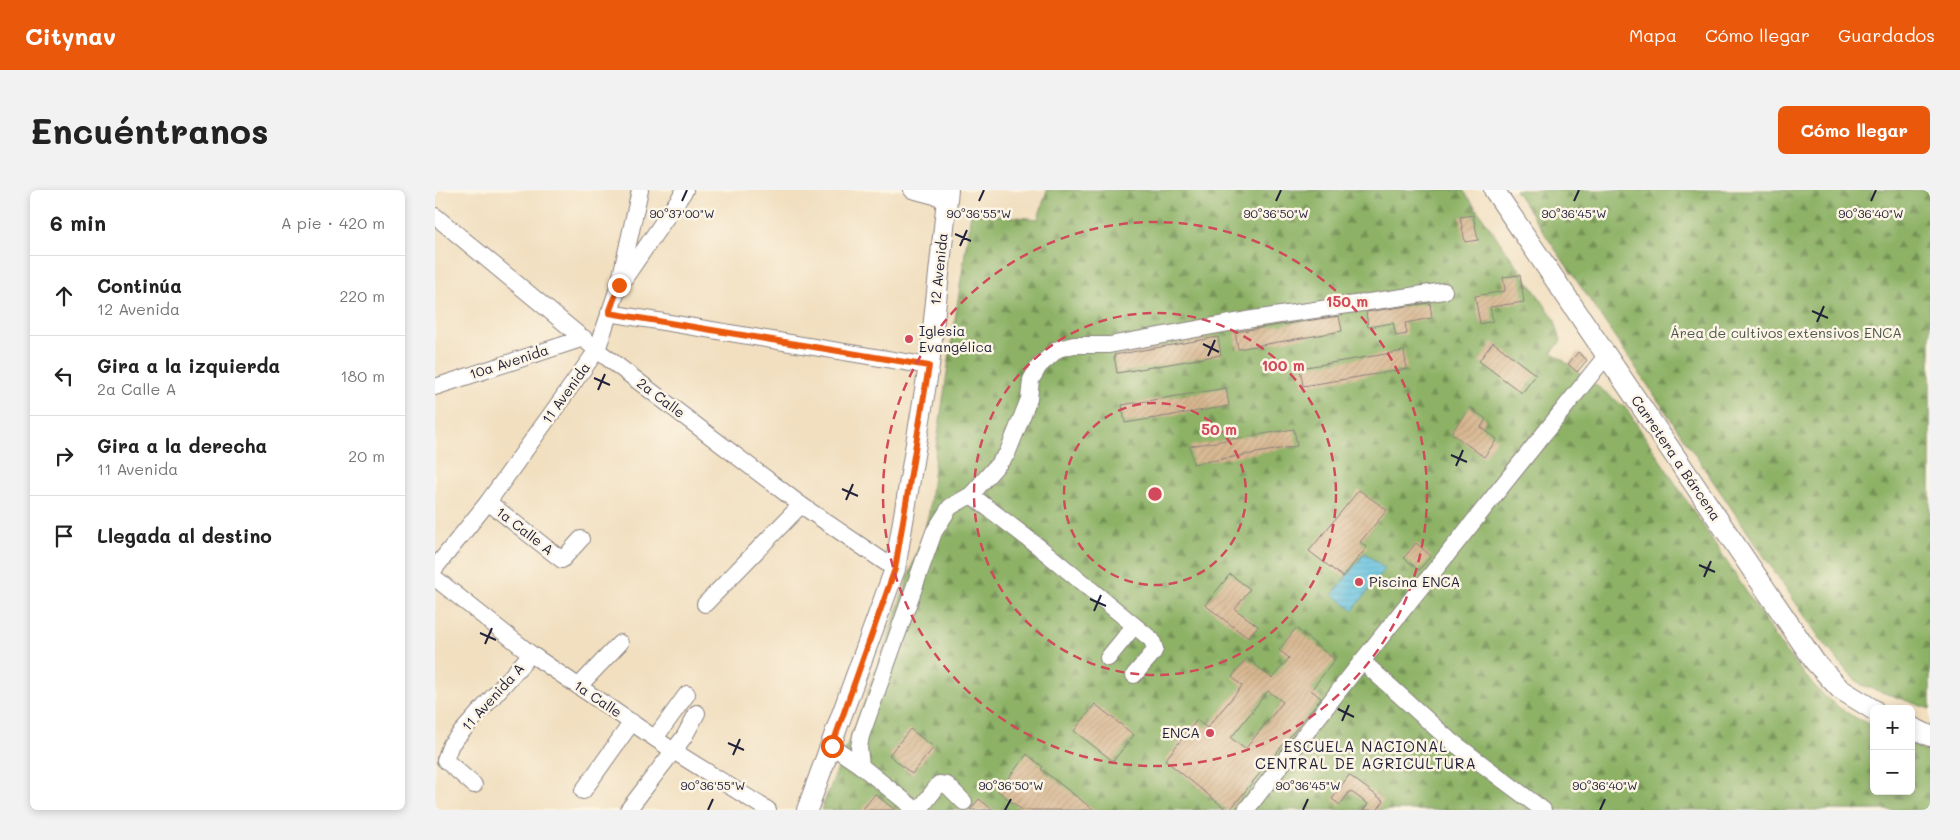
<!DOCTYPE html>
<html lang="es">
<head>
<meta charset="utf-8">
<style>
  body { margin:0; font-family:Mali,sans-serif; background:#f2f2f2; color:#222 }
  .controls { position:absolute; right:15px; bottom:15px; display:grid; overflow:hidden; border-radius:8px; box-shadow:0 2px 8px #0003 }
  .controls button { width:45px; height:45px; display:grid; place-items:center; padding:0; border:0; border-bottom:1px solid #e0e0e0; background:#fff; color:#222; font:25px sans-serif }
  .stop { position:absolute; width:15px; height:15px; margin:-11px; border:4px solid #ea580c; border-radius:50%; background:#fff }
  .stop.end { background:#ea580c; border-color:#fff; box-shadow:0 1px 5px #0008 }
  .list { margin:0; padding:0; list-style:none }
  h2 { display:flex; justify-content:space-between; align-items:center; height:65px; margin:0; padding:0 20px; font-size:21px }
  h2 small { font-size:16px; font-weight:400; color:#767676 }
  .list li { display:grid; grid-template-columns:32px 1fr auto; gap:15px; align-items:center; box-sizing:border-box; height:80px; padding:0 20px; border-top:1px solid #e0e0e0 }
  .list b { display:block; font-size:19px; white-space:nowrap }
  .list p { margin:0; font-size:16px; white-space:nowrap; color:#767676 }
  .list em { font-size:16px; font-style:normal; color:#767676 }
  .icon { flex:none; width:28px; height:28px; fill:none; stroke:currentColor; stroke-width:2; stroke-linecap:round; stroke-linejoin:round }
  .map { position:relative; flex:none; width:1495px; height:620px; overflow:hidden; border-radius:8px }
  header { display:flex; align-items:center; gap:30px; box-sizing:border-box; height:70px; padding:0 25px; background:#ea580c; color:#fff }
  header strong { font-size:24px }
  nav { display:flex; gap:28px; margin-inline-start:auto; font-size:18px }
  .intro { display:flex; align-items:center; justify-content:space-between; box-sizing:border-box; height:120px; padding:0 30px }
  h1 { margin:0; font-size:35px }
  .button { padding:12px 22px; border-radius:8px; background:#ea580c; color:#fff; font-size:18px; font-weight:700 }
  main { display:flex; gap:30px; padding:0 30px }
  aside { flex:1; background:#fff; border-radius:8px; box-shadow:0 2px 8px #0003 }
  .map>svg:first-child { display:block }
  .forest { fill:url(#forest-firs); stroke:#586a50 }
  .water { fill:url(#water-rules); stroke:#42728e }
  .building { fill:url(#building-hatch); fill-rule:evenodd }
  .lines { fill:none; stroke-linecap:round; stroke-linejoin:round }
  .minor-casing { stroke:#8a807e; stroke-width:18 }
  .major-casing { stroke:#8a807e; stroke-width:22 }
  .minor { stroke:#fff; stroke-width:16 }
  .major { stroke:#fff; stroke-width:20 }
  .route { stroke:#ea580c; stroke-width:6 }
  .ticks { fill:none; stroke:#22223b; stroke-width:2 }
  .ring { fill:none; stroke:#d1495b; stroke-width:2.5; stroke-dasharray:9 6 }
  .poi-dot { fill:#d1495b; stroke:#fcf5e5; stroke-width:2 }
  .labels { text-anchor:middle; stroke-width:5; stroke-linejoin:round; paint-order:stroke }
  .street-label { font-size:14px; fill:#22223b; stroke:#fcf5e5 }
  .poi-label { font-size:14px; fill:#22223b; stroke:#fcf5e5; text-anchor:start }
  .park-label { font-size:14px; fill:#4d564c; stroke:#fcf5e5 }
  .neighbourhood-label { font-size:15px; letter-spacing:1px; fill:#22223b; stroke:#fcf5e5 }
  .ticks-label { font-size:12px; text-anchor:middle; fill:#22223b; stroke:#fcf5e5; stroke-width:5; stroke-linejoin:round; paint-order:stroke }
  .centre { fill:#d1495b; stroke:#fcf5e5; stroke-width:2.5 }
  .ring-label { font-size:15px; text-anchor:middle; font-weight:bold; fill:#d1495b; stroke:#fcf5e5; stroke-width:5; stroke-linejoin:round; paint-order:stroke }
</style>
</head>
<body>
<header>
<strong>Citynav</strong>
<nav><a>Mapa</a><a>Cómo llegar</a><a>Guardados</a></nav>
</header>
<div class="intro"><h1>Encuéntranos</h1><a class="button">Cómo llegar</a></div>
<main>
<aside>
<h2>6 min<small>A pie · 420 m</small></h2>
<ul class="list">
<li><svg class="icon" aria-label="ahead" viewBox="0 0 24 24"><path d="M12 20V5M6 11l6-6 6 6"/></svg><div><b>Continúa</b><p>12 Avenida</p></div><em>220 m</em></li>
<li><svg class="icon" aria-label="left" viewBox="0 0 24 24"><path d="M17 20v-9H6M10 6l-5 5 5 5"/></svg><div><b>Gira a la izquierda</b><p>2a Calle A</p></div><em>180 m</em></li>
<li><svg class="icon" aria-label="right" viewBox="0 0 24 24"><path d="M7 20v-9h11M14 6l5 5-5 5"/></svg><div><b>Gira a la derecha</b><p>11 Avenida</p></div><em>20 m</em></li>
<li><svg class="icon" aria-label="arrive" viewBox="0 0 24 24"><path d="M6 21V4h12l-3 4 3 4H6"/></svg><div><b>Llegada al destino</b></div></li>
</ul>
</aside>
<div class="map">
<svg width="1495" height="620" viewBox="0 0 1495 620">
  <defs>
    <pattern id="forest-firs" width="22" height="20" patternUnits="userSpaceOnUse" patternTransform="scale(1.25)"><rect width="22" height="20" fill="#8db266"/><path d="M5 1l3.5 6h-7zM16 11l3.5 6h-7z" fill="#739055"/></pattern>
    <pattern id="water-rules" width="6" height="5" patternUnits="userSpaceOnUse" patternTransform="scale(1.25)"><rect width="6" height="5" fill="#63c2e1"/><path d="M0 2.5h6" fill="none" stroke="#56a6c2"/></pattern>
    <pattern id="building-hatch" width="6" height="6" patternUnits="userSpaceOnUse" patternTransform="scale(1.25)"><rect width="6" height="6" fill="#d8b791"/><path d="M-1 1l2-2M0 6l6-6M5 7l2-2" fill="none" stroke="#b99d7e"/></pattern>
  </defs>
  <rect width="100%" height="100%" fill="#fcf5e5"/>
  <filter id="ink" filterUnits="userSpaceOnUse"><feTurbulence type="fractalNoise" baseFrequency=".02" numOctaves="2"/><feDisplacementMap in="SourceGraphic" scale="10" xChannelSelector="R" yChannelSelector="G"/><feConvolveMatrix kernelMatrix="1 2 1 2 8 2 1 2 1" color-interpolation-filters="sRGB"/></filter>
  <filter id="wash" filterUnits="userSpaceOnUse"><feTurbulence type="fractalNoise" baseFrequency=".0096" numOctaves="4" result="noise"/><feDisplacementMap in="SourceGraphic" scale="20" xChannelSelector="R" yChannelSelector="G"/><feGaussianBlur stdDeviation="1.12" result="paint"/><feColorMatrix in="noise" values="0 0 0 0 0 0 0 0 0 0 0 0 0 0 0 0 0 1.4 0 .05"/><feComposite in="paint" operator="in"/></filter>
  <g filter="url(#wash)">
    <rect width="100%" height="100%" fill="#f1dfc0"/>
    <g class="forest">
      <path d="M 612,0 L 1028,0 L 1119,128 L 1126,151 L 1117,162 L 1191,218 L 1350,461 C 1380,497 1394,518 1439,536 L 1439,601 L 1476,601 L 1476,553 L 1495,564 L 1495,620 L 386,620 L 431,509 L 487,348 L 494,323 L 501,257 L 536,23 L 603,29 Z"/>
      <polygon points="1080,0 1495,0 1495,519 1427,495 1415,485 1384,447"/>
    </g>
    <polygon class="water" points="930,363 950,379 918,420 898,404"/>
    <g id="blocks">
      <g class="building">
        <polygon points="1038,25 1043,50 1030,52 1025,27"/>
        <polygon points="1085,85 1089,112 1055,117 1058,131 1045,134 1040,106 1070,101 1068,87"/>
        <polygon points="995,113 997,128 970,133 972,144 961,146 958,133 933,137 931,122"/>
        <polygon points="904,126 907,141 803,159 800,142"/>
        <polygon points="783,147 786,165 682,183 679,165"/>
        <polygon points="1058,152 1101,185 1087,203 1044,171"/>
        <polygon points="969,161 972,179 868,196 865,178"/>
        <polygon points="1143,162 1152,170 1142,182 1133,174"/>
        <polygon points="791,198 794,216 690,233 687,215"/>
        <polygon points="1035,217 1051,229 1046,237 1062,249 1049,267 1016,243"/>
        <polygon points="859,239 862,256 758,274 755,256"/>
        <polygon points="924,300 952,320 925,352 932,357 908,387 874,361"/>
        <polygon points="981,353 996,366 984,380 969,368"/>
        <polygon points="795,384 815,399 800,419 823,436 813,448 770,415"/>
        <path d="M 861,438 L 900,470 L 876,500 L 886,508 L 795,620 L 792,620 L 730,570 L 762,530 L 772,538 L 807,496 L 797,487 L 812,468 L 837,488 L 854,468 L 844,460 ZM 833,501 L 848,512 L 810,559 L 796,548 Z"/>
        <polygon points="660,514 699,545 678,571 639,541"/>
        <polygon points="475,539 499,557 477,584 454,565"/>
        <polygon points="592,564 608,577 606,579 659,620 587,620 563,601"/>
        <polygon points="914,585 949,611 942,620 928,620 933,614 915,601 905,615 897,609"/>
        <polygon points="440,604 460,620 427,620"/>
        <polygon points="544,609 558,620 535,620"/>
      </g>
    </g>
  </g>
  <g filter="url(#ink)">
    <use href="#blocks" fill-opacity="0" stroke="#8a807e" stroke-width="1"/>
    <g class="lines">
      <g class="minor-casing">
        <g id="minor">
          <polyline points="477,0 511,9"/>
          <polyline points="0,26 162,160 366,315 460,379"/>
          <polyline points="189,89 250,0"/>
          <polyline points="174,123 494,176"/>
          <polyline points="0,197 149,148"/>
          <polyline points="536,305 572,264 594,209 596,190 604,176 623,159 639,155 674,155 811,130 1009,101"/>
          <polyline points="53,312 127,370 146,349"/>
          <polyline points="0,378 53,312 162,160 184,95 205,0"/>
          <polyline points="0,388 96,464 237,560 333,620"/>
          <polyline points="270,414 366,315"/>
          <polyline points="673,468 699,436"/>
          <polyline points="927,471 1011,547 1108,620"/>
          <polyline points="144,496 185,453"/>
          <polyline points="220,548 252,504"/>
          <polyline points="397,556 426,576 481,620"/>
          <polyline points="426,576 424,557 426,546 499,342 515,317 536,305 604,357 717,450 720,459 718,463 699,485"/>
          <polyline points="39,595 10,570 16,554 96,464"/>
          <polyline points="148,601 197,532"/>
          <polyline points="193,620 249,547 262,523"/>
          <polyline points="484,620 504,594 512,595 529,612"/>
          <polyline points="811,620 927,471 1171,166"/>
        </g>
      </g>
      <g class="major-casing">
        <g id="major">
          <polyline points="1059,0 1380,472 1405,499 1439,520"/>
          <polyline points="1476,537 1495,546"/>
          <polyline points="372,620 460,379 494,176 513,0"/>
        </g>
      </g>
      <use href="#minor" class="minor"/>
      <use href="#major" class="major"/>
    </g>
  </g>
  <g class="lines" filter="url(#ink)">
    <polyline class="route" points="184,95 174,123 494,176 460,379 397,556"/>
  </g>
  <path class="ticks" d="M 247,11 L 252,0M 544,11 L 549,0M 841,11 L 846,0M 1139,11 L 1144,0M 1436,11 L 1441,0M 520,44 L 536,51M 525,56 L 532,40M 1377,121 L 1393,128M 1382,132 L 1389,116M 768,154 L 784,162M 773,166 L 780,150M 159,188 L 175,195M 163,200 L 170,184M 1016,265 L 1032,272M 1021,276 L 1028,260M 407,299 L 423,306M 411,310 L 418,294M 1264,375 L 1280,382M 1269,387 L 1276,371M 655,409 L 671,416M 659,421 L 666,405M 45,443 L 61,450M 50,454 L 57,438M 903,519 L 919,527M 907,531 L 914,515M 293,553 L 309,560M 298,565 L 305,549M 273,620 L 278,609M 570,620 L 576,609M 868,620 L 873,609M 1165,620 L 1170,609"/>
  <g class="ring">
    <circle cx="720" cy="304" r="91"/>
    <circle cx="720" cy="304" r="181"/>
    <circle cx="720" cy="304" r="272"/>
  </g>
  <g class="poi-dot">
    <circle cx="474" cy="149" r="5"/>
    <circle cx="924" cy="392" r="5"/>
    <circle cx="775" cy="543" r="5"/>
  </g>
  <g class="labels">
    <g class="street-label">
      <text transform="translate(504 79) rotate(-84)" y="5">12 Avenida</text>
      <text transform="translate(74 172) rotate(-18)" y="5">10a Avenida</text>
      <text transform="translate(131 203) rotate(-54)" y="5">11 Avenida</text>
      <text transform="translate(226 208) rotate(37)" y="5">2a Calle</text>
      <text transform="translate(1241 268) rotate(56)" y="5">Carretera a Bárcena</text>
      <text transform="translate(90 341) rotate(38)" y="5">1a Calle A</text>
      <text transform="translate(58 507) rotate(-48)" y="5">11 Avenida A</text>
      <text transform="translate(163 509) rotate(34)" y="5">1a Calle</text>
    </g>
    <g class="poi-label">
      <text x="484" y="146">Iglesia<tspan x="484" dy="16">Evangélica</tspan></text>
      <text x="934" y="397">Piscina ENCA</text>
      <text x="765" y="548" text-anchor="end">ENCA</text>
    </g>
    <g class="park-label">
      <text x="1351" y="148">Área de cultivos extensivos ENCA</text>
    </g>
    <g class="neighbourhood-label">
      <text x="931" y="562">ESCUELA NACIONAL<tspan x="931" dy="17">CENTRAL DE AGRICULTURA</tspan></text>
    </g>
  </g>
  <g class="ticks-label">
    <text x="247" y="28">90°37'00"W</text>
    <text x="544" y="28">90°36'55"W</text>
    <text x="841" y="28">90°36'50"W</text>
    <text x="1139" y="28">90°36'45"W</text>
    <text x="1436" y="28">90°36'40"W</text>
    <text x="278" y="600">90°36'55"W</text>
    <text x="576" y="600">90°36'50"W</text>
    <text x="873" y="600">90°36'45"W</text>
    <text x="1170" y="600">90°36'40"W</text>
  </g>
  <circle cx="720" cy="304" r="8" class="centre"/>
  <g class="ring-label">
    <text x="912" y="117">150 m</text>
    <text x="848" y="181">100 m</text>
    <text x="784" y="245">50 m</text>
  </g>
</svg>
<div class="controls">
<button>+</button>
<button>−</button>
</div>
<div class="stop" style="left:397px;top:556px"></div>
<div class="stop end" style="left:184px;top:95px"></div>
</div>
</main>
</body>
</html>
